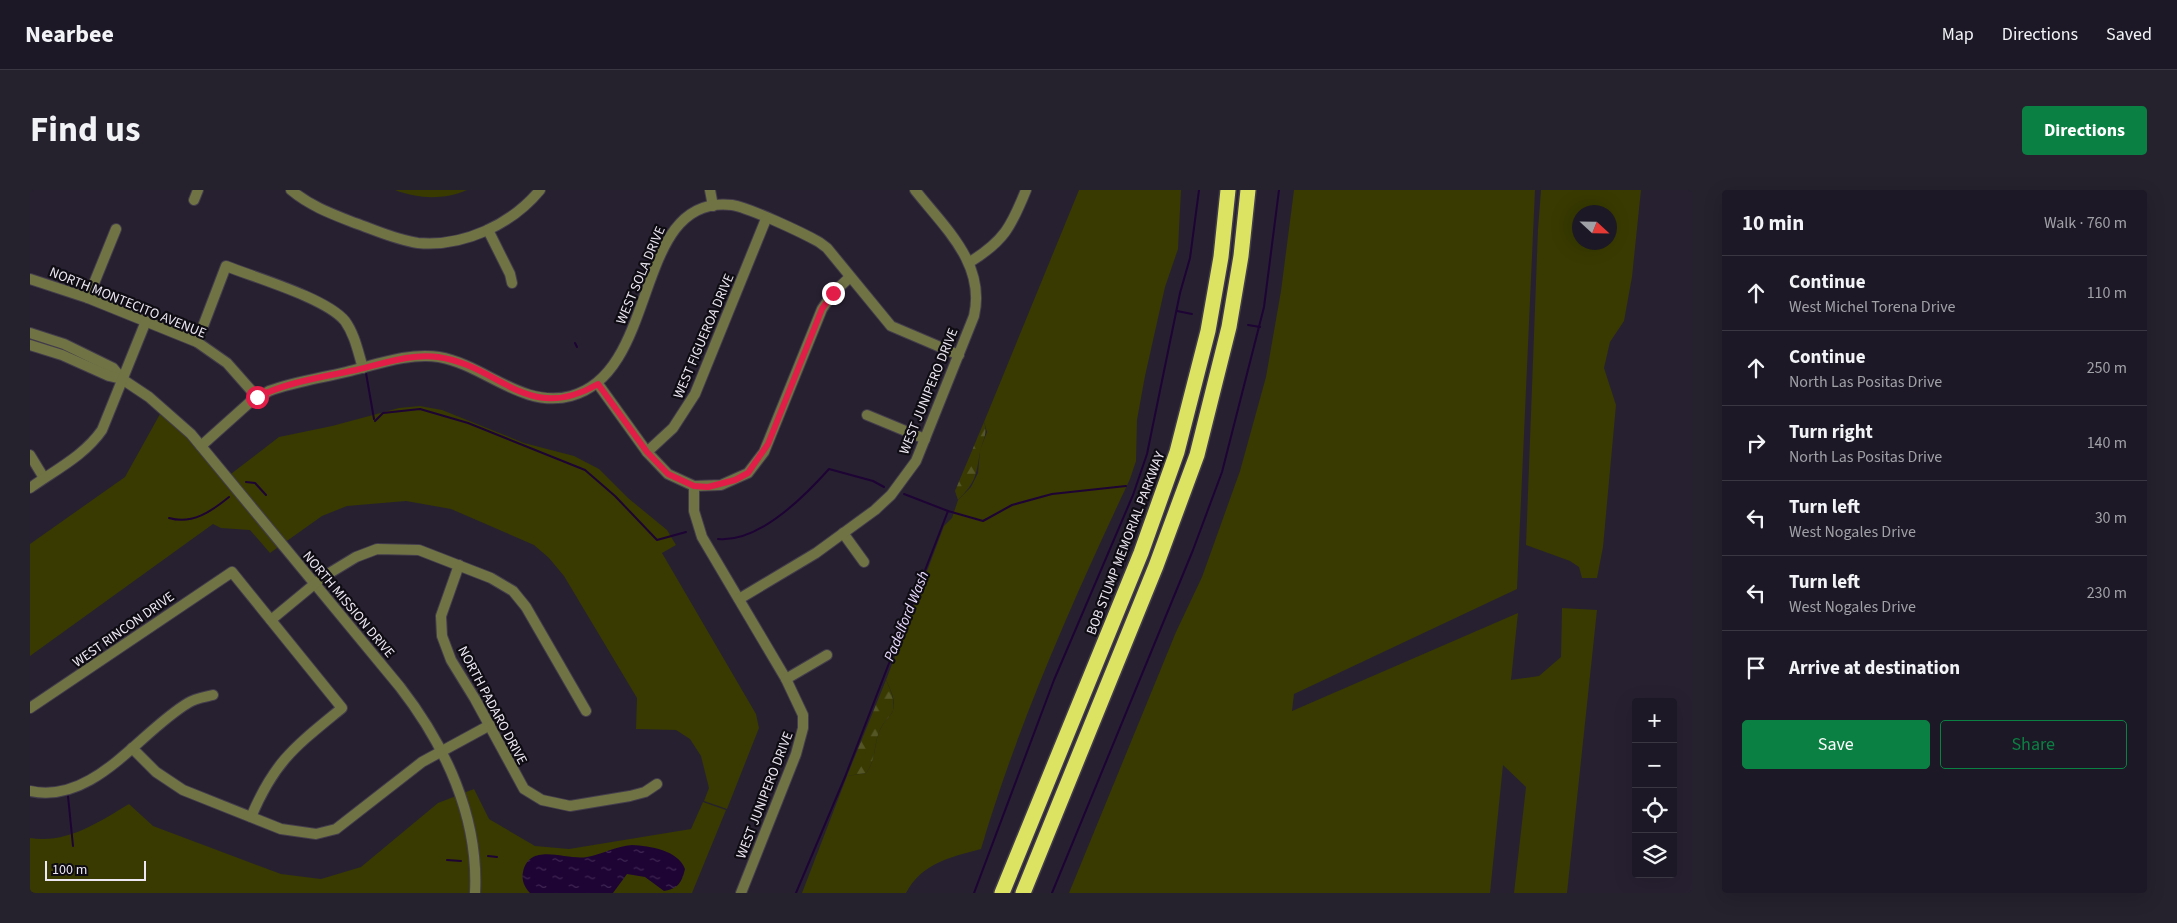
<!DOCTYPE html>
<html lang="en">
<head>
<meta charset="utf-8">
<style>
  body { margin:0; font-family:"Source Sans 3",sans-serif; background:#25212d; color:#f1f3f6 }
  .controls { position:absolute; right:15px; bottom:15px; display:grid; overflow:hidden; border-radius:5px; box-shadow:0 5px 20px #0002 }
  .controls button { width:45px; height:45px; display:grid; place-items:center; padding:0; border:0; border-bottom:1px solid #3b3742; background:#1d1825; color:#f1f3f6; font:25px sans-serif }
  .compass { position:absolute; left:1542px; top:15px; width:45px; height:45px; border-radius:50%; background:#1d1825; box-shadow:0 5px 20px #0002; rotate:112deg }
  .scale { position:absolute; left:15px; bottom:12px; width:101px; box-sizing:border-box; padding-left:5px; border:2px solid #ece7f2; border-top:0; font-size:14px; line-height:18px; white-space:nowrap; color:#ece7f2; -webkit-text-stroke:4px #0f0c13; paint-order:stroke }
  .stop { position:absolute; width:15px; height:15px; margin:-11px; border:4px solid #e11d48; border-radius:50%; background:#fff }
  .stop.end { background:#e11d48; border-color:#fff; box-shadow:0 1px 5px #0008 }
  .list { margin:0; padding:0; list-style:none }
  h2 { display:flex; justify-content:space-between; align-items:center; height:65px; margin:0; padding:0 20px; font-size:21px }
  h2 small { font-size:16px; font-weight:400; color:#a0a0a7 }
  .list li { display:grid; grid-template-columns:32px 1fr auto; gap:15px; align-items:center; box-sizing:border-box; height:75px; padding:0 20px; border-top:1px solid #3b3742 }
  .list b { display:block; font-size:19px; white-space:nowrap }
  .list p { margin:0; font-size:16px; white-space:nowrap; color:#a0a0a7 }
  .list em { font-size:16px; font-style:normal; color:#a0a0a7 }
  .actions { display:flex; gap:10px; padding:15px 20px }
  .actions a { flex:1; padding:11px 0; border:1px solid #0b8043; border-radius:5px; text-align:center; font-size:18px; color:#0b8043 }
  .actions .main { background:#0b8043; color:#fff }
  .icon { flex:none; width:28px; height:28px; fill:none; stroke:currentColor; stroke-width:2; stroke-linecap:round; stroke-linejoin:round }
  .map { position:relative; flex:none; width:1662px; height:703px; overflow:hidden; border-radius:5px }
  header { display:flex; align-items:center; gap:30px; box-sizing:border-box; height:70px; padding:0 25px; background:#1d1825; border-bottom:1px solid #3b3742 }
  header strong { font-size:24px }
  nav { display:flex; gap:28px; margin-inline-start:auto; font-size:18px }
  .intro { display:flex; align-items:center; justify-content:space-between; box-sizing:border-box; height:120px; padding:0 30px }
  h1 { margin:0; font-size:35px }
  .button { padding:12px 22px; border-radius:5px; background:#0b8043; color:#fff; font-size:18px; font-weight:700 }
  main { display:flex; gap:30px; padding:0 30px }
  aside { flex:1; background:#1d1825; border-radius:5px; box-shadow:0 5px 20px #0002 }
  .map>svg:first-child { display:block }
  .grass { fill:#383a01; fill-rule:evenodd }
  .forest { fill:url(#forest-firs) }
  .water { fill:url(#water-ripples) }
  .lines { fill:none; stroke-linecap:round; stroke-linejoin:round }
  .stream { stroke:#1e0335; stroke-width:2 }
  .minor-casing { stroke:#433c4c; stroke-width:12 }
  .highway-casing { stroke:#433c4c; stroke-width:18 }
  .minor { stroke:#707344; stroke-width:10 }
  .highway { stroke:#dce362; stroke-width:15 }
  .route { stroke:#e11d48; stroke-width:6 }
  .labels { text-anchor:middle; stroke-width:4.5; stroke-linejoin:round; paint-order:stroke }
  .street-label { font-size:14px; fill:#ece7f2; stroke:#0f0c13 }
  .water-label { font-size:15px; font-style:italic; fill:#eadcff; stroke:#0f0c13 }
</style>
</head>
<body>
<header>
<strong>Nearbee</strong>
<nav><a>Map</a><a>Directions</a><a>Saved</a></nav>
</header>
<div class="intro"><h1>Find us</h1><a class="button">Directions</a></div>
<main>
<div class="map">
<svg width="1662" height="703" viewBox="0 0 1662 703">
  <defs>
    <pattern id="forest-firs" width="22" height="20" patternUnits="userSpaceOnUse" patternTransform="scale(1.25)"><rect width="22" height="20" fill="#383a01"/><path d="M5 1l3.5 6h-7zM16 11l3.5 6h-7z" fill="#555626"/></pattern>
    <pattern id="water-ripples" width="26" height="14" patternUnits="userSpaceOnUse" patternTransform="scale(1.25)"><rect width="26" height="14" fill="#1e0335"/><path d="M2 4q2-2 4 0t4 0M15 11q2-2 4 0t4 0" fill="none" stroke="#3f2853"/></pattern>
  </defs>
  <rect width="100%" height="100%" fill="#272031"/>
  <g class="grass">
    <path d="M 365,0 L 437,0 C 414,10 388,9 365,0 Z"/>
    <path d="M 1049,0 L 1151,0 L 1148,59 L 1135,97 L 1115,186 L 1107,230 L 1106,271 L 1100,289 C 1043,410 989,531 951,659 C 921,667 892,673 876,703 L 772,703 L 817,586 L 836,583 C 848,567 842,553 852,536 C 855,530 862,525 863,520 C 866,509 860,499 856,490 L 914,336 L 922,328 L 928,310 L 941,297 L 948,283 L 950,260 L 957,242 L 954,232 Z"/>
    <polygon points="1264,0 1505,0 1487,399 1264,504 1262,521 1488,423 1481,490 1509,486 1531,467 1532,418 1567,420 1537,703 1484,703 1496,597 1473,575 1460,703 1039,703 1146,442 1172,387 1210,281 1236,187 1251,101"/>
    <path d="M 1511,0 L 1611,0 L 1602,87 L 1594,131 L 1580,152 L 1574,178 L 1586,215 L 1573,357 L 1567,388 L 1552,388 L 1549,377 L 1540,371 L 1496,355 L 1508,39 ZM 1550,22 L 1580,22 L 1580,52 L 1550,52 Z"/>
    <polygon points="390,216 412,220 494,253 544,266 569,279 598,308 637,340 646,355 632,363 726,524 729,538 697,619 674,611 679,598 671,566 660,549 646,540 606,539 607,508 534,386 519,368 504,355 421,319 376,311 317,316 292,326 240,363 220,340 191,338 183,334 0,466 0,354 95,287 130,224 156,247 193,290 249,247 302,236 369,218"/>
    <path d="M 444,599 L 459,629 L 505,656 L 539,659 L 661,639 L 673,612 L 696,620 L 662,703 L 0,703 L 0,648 C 37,654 69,632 99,614 L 123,636 L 251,684 L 291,689 L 331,677 L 408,613 Z"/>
  </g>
  <g class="forest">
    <path d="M 954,232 C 958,244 953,249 950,262 C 946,285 946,292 928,310 L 925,301 Z"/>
    <path d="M 856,490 C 860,499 865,509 863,520 C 862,525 855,530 852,536 C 842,553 848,567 836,583 L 817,586 Z"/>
  </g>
  <path class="water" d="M 602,655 C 620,656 648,660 655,679 C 652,692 648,699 634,701 L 615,687 L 597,684 L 583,703 L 500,703 C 495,698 491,690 493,682 C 500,651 537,671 557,667 C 573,664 586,656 602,655 Z"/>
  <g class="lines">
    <g class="stream">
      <polyline points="1147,121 1162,124"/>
      <polyline points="1218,135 1230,137"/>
      <polyline points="545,153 547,157"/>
      <polyline points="336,183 344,229"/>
      <polyline points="345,231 353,223 390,219 438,233 555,280 585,306 627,350 656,342"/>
      <polyline points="216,292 225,293 236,305"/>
      <polyline points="874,304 918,321 953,331 982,315 1022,304 1096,296"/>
      <path d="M 139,328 C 162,335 182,321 199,307"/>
      <path d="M 688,349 C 728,353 774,307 799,279 L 843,291 L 854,297"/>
      <polyline points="38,606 43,656"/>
      <polyline points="458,666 467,667"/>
      <polyline points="417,670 431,671"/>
      <polyline points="766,703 815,587 918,321"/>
      <polyline points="944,703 1024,490 1103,305 1117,264 1150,103 1160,68 1169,0"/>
      <polyline points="1022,703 1163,360 1192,282 1234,117 1249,0"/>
    </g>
    <g class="minor-casing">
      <g id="minor">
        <path d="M 261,0 C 280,16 302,24 325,33 C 345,40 366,50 388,53 C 433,57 481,35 510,0"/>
        <polyline points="680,0 683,16"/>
        <polyline points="164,10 168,0"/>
        <polyline points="458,40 480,84 482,93"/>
        <path d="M 940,72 C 974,51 981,37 996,0"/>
        <polyline points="0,89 58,108 167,152 197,173 227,207"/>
        <polyline points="58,108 86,39"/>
        <path d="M 0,143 L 34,154 L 83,178 L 92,189 L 119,207 L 161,244 L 370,497 C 415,555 449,627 445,703"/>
        <path d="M 167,152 L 196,76 C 226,88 296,108 315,131 C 325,145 328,162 333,178"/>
        <polyline points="0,155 32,165 79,186 92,189"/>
        <polyline points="568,194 617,262 638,284 664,296 691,295 718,283 734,262 792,119 803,103 820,87"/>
        <polyline points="837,225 895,249"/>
        <path d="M 171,256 L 219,213 L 239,201 C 264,192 291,188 316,182 C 345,175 380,162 409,167 C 455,175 492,219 541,206 C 631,182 602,3 702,15 C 720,18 771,42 789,52 L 797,58 L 861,136 L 929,165"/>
        <polyline points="617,262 643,238 665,204 736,29"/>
        <polyline points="0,265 14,288"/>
        <polyline points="664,296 664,321 672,347 756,489 773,525 773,538 766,564 711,703"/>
        <path d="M 0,298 C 25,280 54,266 72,240 L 116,131"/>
        <polyline points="813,343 834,372"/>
        <polyline points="429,375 411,426 412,446 421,470 445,509 494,599 512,610 540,616 600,606 615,602 627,594"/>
        <path d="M 709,409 L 786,363 L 845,320 L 861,305 L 886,271 L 944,126 C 956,74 915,38 885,0"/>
        <polyline points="241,430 293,387 326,367 347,359 389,360 461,388 483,401 496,417 556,521"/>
        <polyline points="756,489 797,465"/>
        <path d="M 0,518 L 202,382 L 312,518 C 266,556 245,570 221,627"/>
        <polyline points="102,558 126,582 153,600 251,639 286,644 306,639 392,572 460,535"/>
        <path d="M 0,601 C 64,615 109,542 158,513 C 165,508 175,507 183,505"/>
      </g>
    </g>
    <g class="highway-casing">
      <g id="highway">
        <polyline points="972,703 1111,363 1147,262 1178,141 1191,67 1198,0"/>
        <polyline points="993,703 1126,376 1167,265 1199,137 1211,66 1218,0"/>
      </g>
    </g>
    <use href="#minor" class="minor"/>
    <use href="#highway" class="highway"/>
  </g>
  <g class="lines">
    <path class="route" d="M 227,207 C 258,192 292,187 326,180 C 352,174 381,163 408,167 C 471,176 497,235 568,194 L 617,262 L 638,284 L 664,296 L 678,297 L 705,290 L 718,283 L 738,254 L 792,119 L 803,103"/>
  </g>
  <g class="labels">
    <g class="street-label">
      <text transform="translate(610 85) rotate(-67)" y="5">WEST SOLA DRIVE</text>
      <text transform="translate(98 112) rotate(22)" y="5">NORTH MONTECITO AVENUE</text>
      <text transform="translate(673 146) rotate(-67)" y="5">WEST FIGUEROA DRIVE</text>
      <text transform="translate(898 201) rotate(-68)" y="5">WEST JUNIPERO DRIVE</text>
      <text transform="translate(1095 353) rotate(-69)" y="5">BOB STUMP MEMORIAL PARKWAY</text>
      <text transform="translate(319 414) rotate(50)" y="5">NORTH MISSION DRIVE</text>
      <text transform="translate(93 439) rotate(-35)" y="5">WEST RINCON DRIVE</text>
      <text transform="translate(463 515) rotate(62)" y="5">NORTH PADARO DRIVE</text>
      <text transform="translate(734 605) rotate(-69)" y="5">WEST JUNIPERO DRIVE</text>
    </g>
    <g class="water-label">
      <text transform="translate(876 426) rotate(-68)" y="5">Padelford Wash</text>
    </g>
  </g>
</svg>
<div class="controls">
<button>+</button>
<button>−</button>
<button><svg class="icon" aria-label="locate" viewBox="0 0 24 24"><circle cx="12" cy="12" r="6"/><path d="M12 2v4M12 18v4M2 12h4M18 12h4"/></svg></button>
<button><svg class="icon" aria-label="layers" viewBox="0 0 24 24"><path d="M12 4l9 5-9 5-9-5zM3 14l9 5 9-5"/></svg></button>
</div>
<svg class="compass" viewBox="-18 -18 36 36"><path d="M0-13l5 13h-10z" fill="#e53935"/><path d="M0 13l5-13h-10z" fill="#a0a0a7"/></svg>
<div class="scale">100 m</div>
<div class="stop" style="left:227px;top:207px"></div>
<div class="stop end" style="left:803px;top:103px"></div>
</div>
<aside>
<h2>10 min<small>Walk · 760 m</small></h2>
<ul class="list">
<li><svg class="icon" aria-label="ahead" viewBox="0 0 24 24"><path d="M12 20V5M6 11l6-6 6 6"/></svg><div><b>Continue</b><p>West Michel Torena Drive</p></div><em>110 m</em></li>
<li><svg class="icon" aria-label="ahead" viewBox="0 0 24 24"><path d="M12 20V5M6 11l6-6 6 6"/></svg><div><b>Continue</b><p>North Las Positas Drive</p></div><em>250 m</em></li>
<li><svg class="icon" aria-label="right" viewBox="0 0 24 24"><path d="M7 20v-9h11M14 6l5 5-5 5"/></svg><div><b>Turn right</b><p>North Las Positas Drive</p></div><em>140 m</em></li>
<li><svg class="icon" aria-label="left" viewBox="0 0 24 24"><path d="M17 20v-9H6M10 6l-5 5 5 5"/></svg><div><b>Turn left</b><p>West Nogales Drive</p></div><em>30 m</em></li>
<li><svg class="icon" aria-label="left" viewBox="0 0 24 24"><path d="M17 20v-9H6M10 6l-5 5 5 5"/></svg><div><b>Turn left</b><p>West Nogales Drive</p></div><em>230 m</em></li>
<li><svg class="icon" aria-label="arrive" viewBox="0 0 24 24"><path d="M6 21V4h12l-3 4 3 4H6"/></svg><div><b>Arrive at destination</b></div></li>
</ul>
<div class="actions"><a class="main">Save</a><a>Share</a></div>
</aside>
</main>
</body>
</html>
